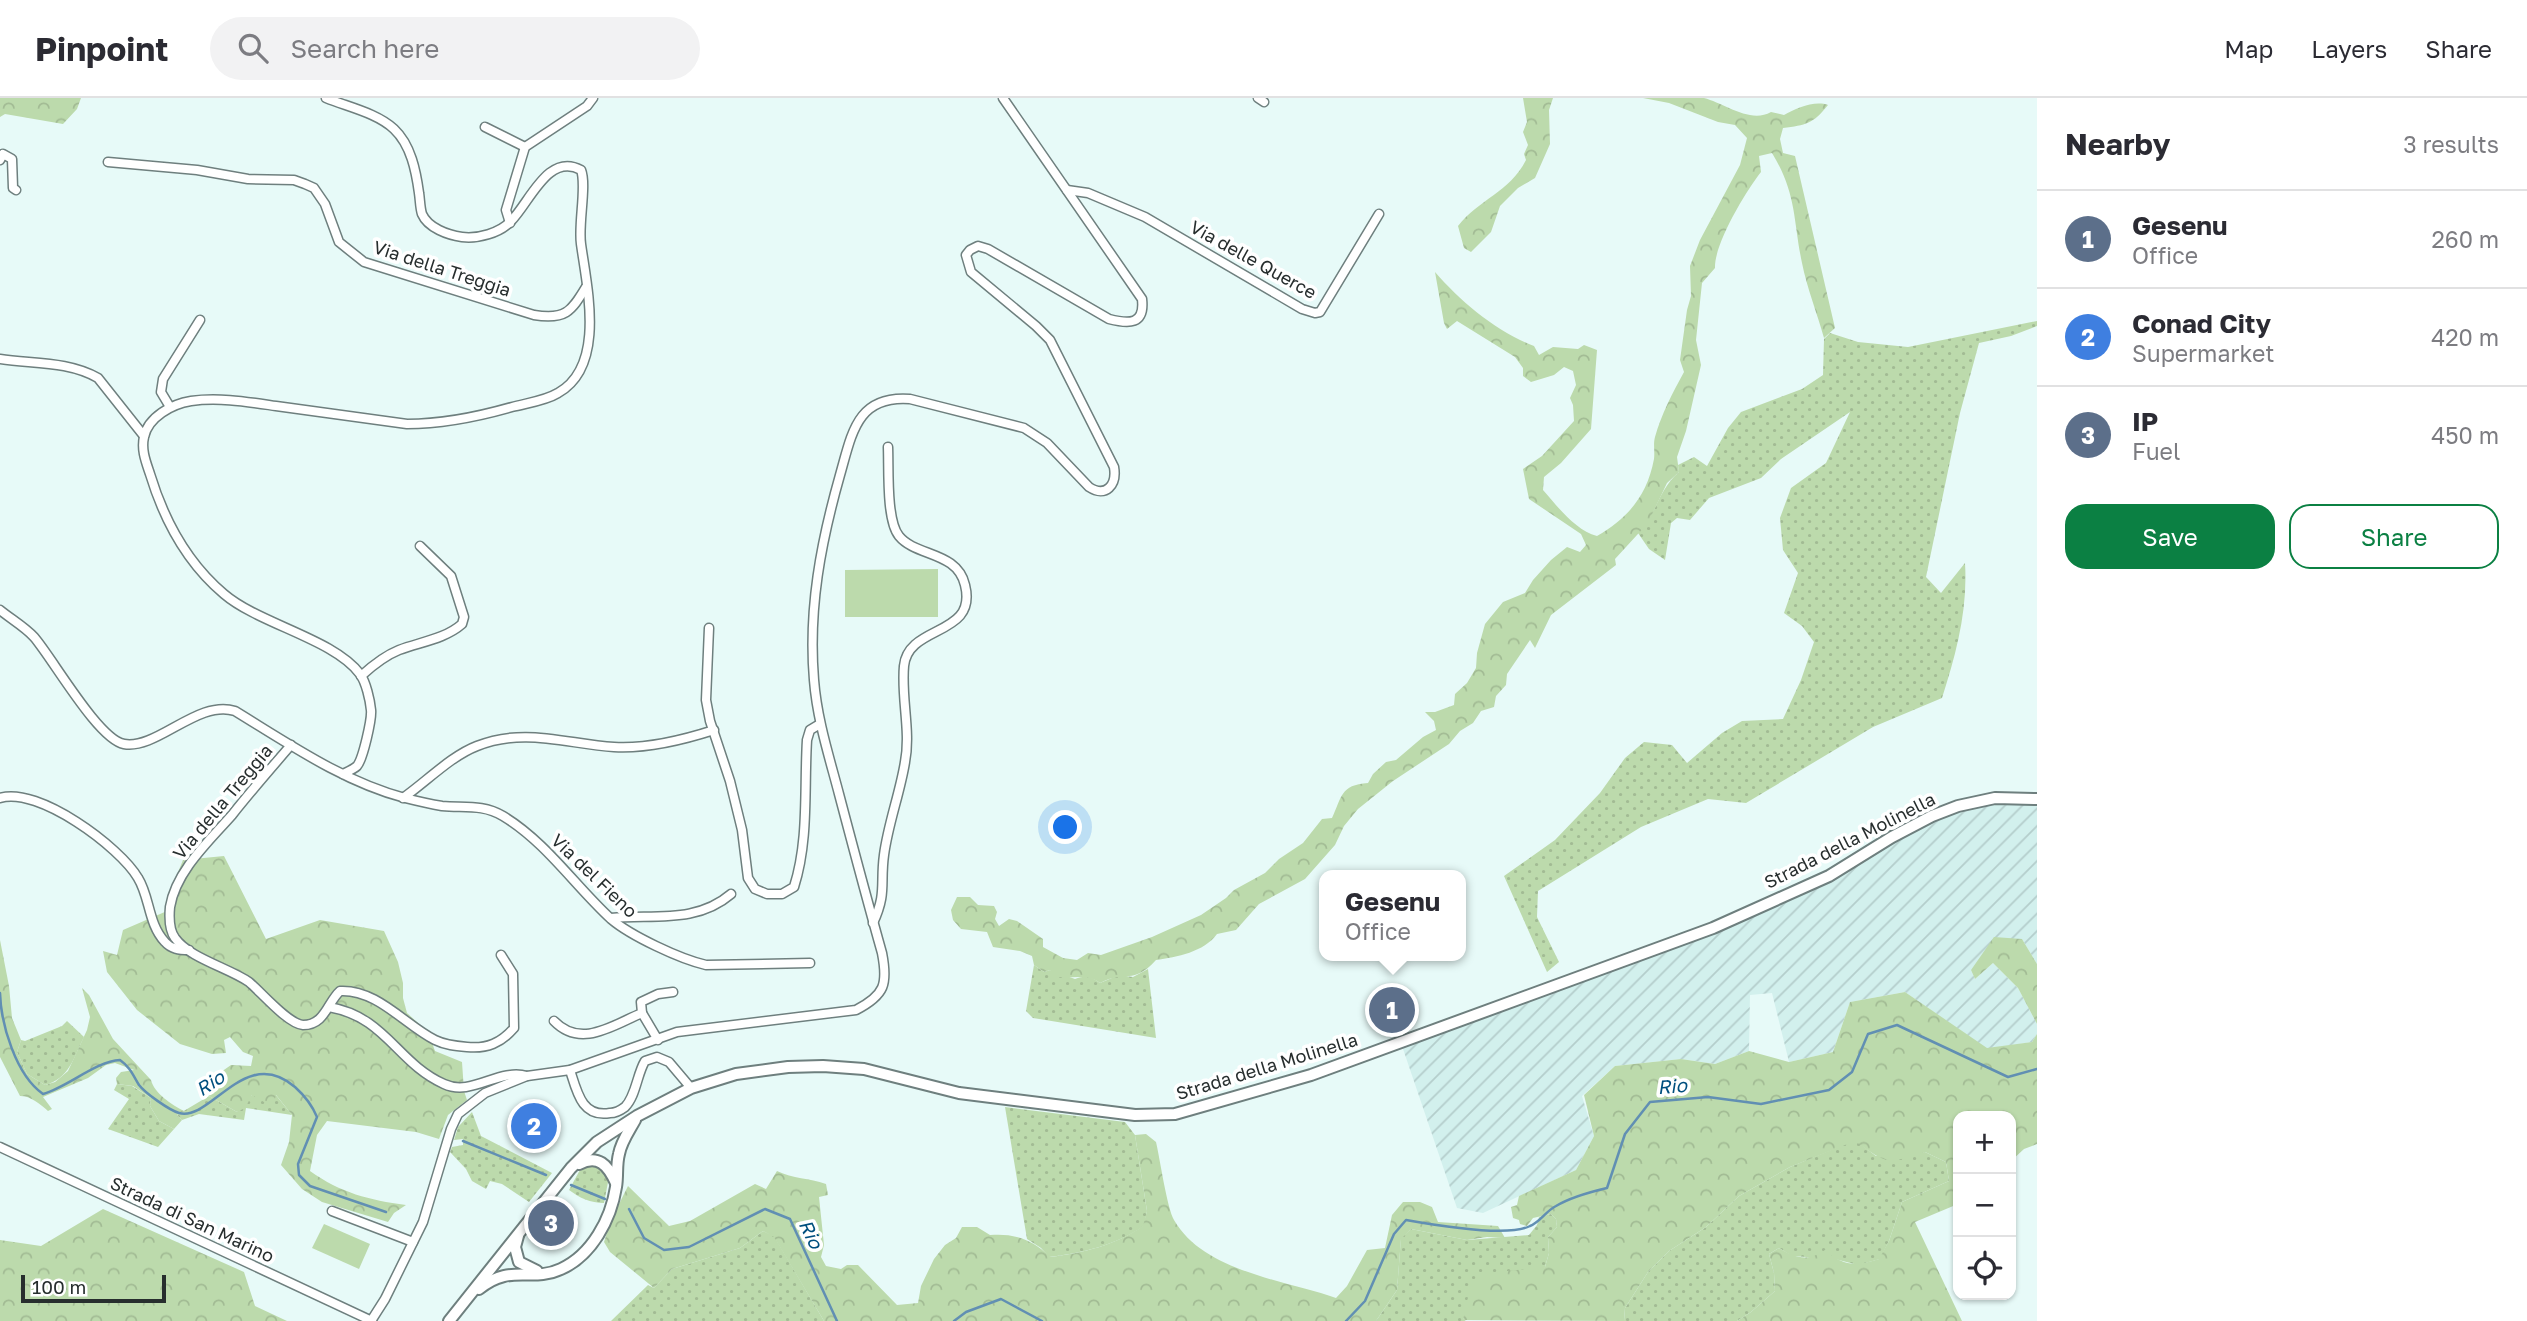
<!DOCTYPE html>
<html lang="en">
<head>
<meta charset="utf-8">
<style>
  body { margin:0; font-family:"Golos Text",sans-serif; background:#f2f2f3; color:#2b2b33 }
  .controls { position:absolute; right:21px; bottom:21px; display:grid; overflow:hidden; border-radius:14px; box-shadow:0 2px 5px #0004 }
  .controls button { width:63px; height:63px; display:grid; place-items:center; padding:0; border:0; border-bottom:2px solid #e1e1e2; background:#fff; color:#2b2b33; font:35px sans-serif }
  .scale { position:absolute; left:21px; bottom:18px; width:145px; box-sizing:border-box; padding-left:7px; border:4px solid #272e2e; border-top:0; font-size:19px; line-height:24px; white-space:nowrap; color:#272e2e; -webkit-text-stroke:5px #fff; paint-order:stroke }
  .you { position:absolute; left:1066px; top:730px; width:24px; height:24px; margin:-18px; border:5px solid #fff; border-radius:50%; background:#1a73e8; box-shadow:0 0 0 10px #1a73e833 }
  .badge { display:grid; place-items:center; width:46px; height:46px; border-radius:50%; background:#0b8043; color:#fff; font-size:23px; font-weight:700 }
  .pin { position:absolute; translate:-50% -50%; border:4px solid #fff; box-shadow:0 2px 7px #0006 }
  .popup { position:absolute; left:1319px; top:772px; width:147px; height:91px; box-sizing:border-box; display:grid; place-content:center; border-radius:14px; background:#fff; filter:drop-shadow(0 2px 5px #0005); font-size:23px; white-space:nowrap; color:#7c7c81 }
  .popup b { font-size:26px; color:#2b2b33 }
  .popup::after { content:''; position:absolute; left:50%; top:100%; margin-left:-14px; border:14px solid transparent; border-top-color:#fff }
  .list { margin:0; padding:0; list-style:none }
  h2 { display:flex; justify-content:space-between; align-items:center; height:91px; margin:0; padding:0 28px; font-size:30px }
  h2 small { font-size:23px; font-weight:400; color:#7c7c81 }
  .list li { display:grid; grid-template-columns:46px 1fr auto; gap:21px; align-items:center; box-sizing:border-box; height:98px; padding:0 28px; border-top:2px solid #e1e1e2 }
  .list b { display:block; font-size:26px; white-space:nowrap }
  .list p { margin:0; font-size:23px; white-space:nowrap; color:#7c7c81 }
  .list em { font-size:23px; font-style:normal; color:#7c7c81 }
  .actions { display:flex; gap:14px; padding:21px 28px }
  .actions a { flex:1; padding:16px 0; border:2px solid #0b8043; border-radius:21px; text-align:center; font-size:24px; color:#0b8043 }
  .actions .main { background:#0b8043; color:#fff }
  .icon { flex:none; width:38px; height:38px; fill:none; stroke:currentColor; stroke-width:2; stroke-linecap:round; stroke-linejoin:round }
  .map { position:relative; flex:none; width:2037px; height:1223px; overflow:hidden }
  header { display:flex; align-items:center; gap:42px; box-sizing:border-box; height:98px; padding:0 35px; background:#fff; border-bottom:2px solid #e1e1e2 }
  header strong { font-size:33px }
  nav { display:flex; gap:38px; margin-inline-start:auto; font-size:24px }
  .search { width:490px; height:63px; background:#f2f2f3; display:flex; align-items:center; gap:18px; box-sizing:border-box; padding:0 24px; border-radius:38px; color:#7c7c81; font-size:26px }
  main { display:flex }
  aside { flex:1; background:#fff }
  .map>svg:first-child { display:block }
  .industrial { fill:url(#industrial-furrows) }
  .grass { fill:url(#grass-dots) }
  .forest { fill:url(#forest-crowns) }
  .pitch { fill:#bcdaac }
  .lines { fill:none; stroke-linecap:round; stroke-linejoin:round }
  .stream { stroke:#618fb3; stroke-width:2.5 }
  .minor-casing { stroke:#6e7f7e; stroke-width:11 }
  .secondary-casing { stroke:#6e7f7e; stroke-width:14 }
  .minor { stroke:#fff; stroke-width:8 }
  .secondary { stroke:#fff; stroke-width:10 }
  .labels { text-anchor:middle; stroke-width:7; stroke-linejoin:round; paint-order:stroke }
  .street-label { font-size:18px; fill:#272e2e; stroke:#fff }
  .water-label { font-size:19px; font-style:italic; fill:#004f7e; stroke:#fff }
</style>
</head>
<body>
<header>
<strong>Pinpoint</strong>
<div class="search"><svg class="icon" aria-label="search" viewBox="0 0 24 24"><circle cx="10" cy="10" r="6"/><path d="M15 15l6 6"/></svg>Search here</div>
<nav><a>Map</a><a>Layers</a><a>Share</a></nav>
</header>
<main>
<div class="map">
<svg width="2037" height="1223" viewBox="0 0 2037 1223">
  <defs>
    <pattern id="industrial-furrows" width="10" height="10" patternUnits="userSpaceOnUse" patternTransform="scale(1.75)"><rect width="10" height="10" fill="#d2f0ed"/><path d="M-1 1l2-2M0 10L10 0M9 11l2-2" fill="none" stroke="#b4cecc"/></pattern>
    <pattern id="grass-dots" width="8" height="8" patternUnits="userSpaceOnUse" patternTransform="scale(1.75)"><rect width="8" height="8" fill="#bcdaac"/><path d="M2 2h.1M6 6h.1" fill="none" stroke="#a2bb94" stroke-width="1.8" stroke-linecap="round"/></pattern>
    <pattern id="forest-crowns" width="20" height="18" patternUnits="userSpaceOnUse" patternTransform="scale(1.75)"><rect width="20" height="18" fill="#bcdaac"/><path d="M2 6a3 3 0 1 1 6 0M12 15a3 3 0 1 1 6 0" fill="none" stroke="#a2bb94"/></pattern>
  </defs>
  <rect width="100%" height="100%" fill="#e7faf8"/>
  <polygon class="industrial" points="2037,701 2037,866 2022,841 1971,872 1975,881 1993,865 2018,890 2037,926 2037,936 2032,944 1987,951 1905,894 1850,904 1833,954 1789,964 1772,895 1750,897 1749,953 1715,966 1681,961 1615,968 1582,998 1594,1038 1576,1072 1483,1115 1457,1110 1401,945 1713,830 1958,708"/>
  <g class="grass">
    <path d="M 2037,223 L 2037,228 L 2011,238 L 1979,245 L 1960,315 L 1926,479 L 1941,495 L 1965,465 C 1968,512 1956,556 1942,600 L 1873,629 L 1746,705 L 1708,701 L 1641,729 L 1538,793 L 1537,819 L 1559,864 L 1547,874 L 1504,778 L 1555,742 L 1600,695 L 1625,660 L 1644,644 L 1672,647 L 1687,665 L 1722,635 L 1742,623 L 1783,621 L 1801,582 L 1814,544 L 1802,528 L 1784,515 L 1798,475 L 1783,452 L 1780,420 L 1791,390 L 1826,365 L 1850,314 L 1781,361 L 1761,380 L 1709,400 L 1690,422 L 1677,420 L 1671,425 L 1665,462 L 1649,451 L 1638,435 C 1657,416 1658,392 1679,374 L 1678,367 L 1694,359 L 1707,368 L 1728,330 L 1741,314 L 1802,291 L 1823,277 L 1824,241 L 1830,235 L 1858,244 L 1908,249 Z"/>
    <path d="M 1034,867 L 1044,874 L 1050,872 L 1075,881 C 1085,877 1091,878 1100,885 L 1119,877 L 1133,879 L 1148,871 L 1156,940 L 1033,920 L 1026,913 Z"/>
    <path d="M 67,923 L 84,939 C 74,959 69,981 45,987 L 27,976 L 17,954 L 21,942 L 25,943 L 62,928 Z"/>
    <polygon points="117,986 132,988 151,1000 150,1008 159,1023 174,1031 158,1049 108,1031 129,1001 114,992"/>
    <polygon points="275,996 292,1017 246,1010 244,1022 199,1016 182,1022 177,1017 209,998 237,1014 252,997"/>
    <path d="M 1005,1009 L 1125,1024 L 1135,1037 L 1147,1113 L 1144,1128 C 1116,1147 1083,1155 1049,1159 L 1041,1150 L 1027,1141 Z"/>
    <polygon points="472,1014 481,1038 552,1075 529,1104 502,1086 490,1083 486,1091 472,1083 466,1071 450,1054 452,1049 463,1047 463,1041 454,1042 458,1029"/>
    <polygon points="1855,1042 1876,1058 1925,1054 1946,1064 1949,1083 1902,1104 1889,1143 1880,1161 1858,1167 1835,1161 1792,1158 1779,1150 1769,1156 1774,1175 1775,1193 1751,1214 1737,1223 1624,1223 1625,1210 1648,1174 1669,1153 1706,1129 1739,1098 1790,1069"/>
    <path d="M 595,1065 L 609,1079 L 604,1105 C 590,1105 580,1100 569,1092 L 581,1070 Z"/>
    <polygon points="1551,1116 1556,1121 1557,1129 1548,1139 1549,1155 1545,1169 1463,1221 1466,1223 1376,1223 1397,1192 1401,1140 1411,1131 1467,1142 1529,1137 1537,1127 1539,1119"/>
    <polygon points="763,1133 774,1138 824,1223 611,1223 648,1187 654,1190 672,1171 740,1150"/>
  </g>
  <g class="forest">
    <polygon points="0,0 81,0 77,11 63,26 5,16 0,19"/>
    <path d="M 1523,0 L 1553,0 L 1549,12 L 1550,46 L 1535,80 L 1518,90 L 1500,108 L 1491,134 L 1471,154 L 1464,150 L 1458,128 C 1479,101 1509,95 1526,62 L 1524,56 L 1528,47 L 1523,34 L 1527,24 Z"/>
    <path d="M 1643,0 C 1658,0 1691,0 1704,0 C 1724,5 1750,26 1771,14 L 1784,17 C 1796,10 1815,2 1828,7 C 1813,26 1806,27 1783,30 L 1780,41 L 1783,55 L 1795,58 L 1835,230 L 1824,240 C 1817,215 1807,190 1802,165 C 1793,122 1797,96 1772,55 L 1759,58 L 1761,74 C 1746,93 1714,146 1715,170 L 1702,185 L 1696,242 L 1701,267 L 1686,333 L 1677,359 L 1679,374 L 1667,385 L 1648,425 L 1615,461 L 1616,467 L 1551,517 L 1535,550 L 1530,542 L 1507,576 L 1506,587 L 1496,598 L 1494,609 L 1481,613 L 1473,625 L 1460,633 L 1449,646 L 1393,683 L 1358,711 L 1344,728 L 1335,747 L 1305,781 L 1259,806 L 1236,832 L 1217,836 C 1204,854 1177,859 1156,862 C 1132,888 1127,871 1100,885 C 1087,875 1073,881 1057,879 L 1050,872 L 1044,874 L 1034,867 L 1032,858 L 1020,853 L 993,849 L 987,834 L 961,831 L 953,822 L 951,812 L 957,799 L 970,799 L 978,807 L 994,808 L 997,814 L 995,821 L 999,828 L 1009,821 L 1017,823 L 1043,841 L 1043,849 L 1063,860 L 1077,862 L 1088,855 L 1101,857 L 1152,839 L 1201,817 L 1226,800 L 1234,792 L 1265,775 L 1279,761 L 1303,745 L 1322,721 L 1332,720 C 1342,699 1340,687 1368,685 L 1373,676 L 1386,664 L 1396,662 L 1423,639 L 1436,632 L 1434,623 L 1425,614 L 1435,614 L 1454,607 L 1455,596 L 1467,585 L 1476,570 L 1477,555 L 1485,526 L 1503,504 L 1525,495 L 1533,482 L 1551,462 L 1567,449 L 1580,454 L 1586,447 L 1581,436 L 1529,401 L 1523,371 L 1542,358 L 1574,323 L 1573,307 L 1570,300 L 1576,287 L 1573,273 L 1564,269 L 1554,277 L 1531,284 L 1523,278 L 1523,270 L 1515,259 L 1457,223 L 1447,231 L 1444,225 L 1435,174 C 1461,204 1497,234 1534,248 L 1539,257 L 1553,249 L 1578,251 L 1584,247 L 1597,252 L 1591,331 L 1561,365 L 1544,379 L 1543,392 C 1558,409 1575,432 1597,438 C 1628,420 1647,398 1654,361 C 1655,354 1653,346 1655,339 C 1661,317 1673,294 1684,274 L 1680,262 L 1687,212 L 1691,198 L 1690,168 L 1700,142 L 1740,67 L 1747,40 L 1735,27 L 1718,24 L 1669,5 Z"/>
    <path d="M 224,758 L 266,841 L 320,822 L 384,833 L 398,864 L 403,885 L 403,900 L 407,915 L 428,934 L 435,953 L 462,964 L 464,993 L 467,1002 L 448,1017 L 439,1041 L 416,1034 L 327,1023 L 317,1037 L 310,1073 C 341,1095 369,1102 406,1107 L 394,1115 L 388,1124 L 322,1104 L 302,1091 L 281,1067 L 289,1044 L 292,1017 L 276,997 L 274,1004 L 266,1005 L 252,997 L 245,1010 L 237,1014 L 209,998 L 211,981 L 231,967 L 251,968 L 253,958 L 243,954 L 230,939 L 224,942 L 226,955 L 212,956 L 180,946 L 137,912 L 107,874 L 103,853 L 117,857 L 123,832 L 167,813 L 170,794 L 183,762 Z"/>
    <polygon points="1994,839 2022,841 2037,866 2037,926 2018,890 1993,865 1975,881 1971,872"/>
    <path d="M 0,842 L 9,888 L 12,920 L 21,942 L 17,954 L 27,976 L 45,987 L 55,984 L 68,973 L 87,932 L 90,919 L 82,890 L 89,897 L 113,941 L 151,982 C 154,995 172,1007 184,1013 L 177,1017 L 182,1022 L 174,1031 L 159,1023 L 150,1008 L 151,1000 L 133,988 L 117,986 L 116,980 L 121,974 L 134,972 L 115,965 L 106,967 L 88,980 L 43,999 L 52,1011 L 48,1013 C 40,1006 31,998 20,998 L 0,959 Z"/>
    <path d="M 1905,894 L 1987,950 L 2032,944 L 2037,936 L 2037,1046 L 2024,1051 L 2011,1063 L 2011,1018 L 1958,1018 L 1958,1106 L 1915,1124 L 1962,1223 L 1737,1223 L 1751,1214 L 1775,1193 L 1774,1175 L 1769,1156 L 1779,1150 C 1795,1160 1809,1164 1825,1152 C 1844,1169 1856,1168 1879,1161 L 1889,1143 L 1902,1104 L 1949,1083 L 1946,1064 L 1925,1054 C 1887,1066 1888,1067 1855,1043 L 1790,1069 L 1739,1098 L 1706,1129 L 1669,1153 L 1648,1174 L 1625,1210 L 1624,1223 L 1463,1222 L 1469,1195 L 1489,1175 L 1545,1169 L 1549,1155 L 1548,1139 L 1557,1129 L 1556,1121 L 1551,1116 L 1533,1120 L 1527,1128 L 1520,1126 L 1519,1122 L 1513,1120 L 1511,1109 L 1517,1107 L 1519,1098 L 1576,1072 L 1594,1038 L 1584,997 L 1615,968 L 1681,961 L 1715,966 L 1749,953 L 1789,964 L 1833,954 L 1850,904 Z"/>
    <path d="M 1146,1036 L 1156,1044 C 1160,1061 1167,1110 1174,1122 C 1204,1174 1285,1182 1336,1200 L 1347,1188 L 1367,1152 L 1385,1150 L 1392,1117 L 1403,1104 L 1420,1104 L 1432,1109 L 1438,1124 L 1498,1128 L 1505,1140 L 1487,1139 L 1467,1142 L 1411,1131 L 1401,1141 L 1397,1192 L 1376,1223 L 824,1223 L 774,1139 L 763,1133 L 740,1150 L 672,1171 L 654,1190 L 610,1154 L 604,1144 L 611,1122 L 628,1088 L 669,1128 L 690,1123 L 755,1086 L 766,1091 L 777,1073 C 793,1081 809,1080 826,1086 L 828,1097 L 819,1099 L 824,1147 L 821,1159 L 826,1168 L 841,1171 L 847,1167 L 858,1167 L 897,1207 L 918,1205 L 921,1188 L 934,1161 L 945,1147 L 956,1140 L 962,1129 L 977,1129 L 990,1137 C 1013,1135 1033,1141 1050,1159 C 1083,1155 1116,1147 1143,1128 L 1147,1113 L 1135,1037 Z"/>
    <polygon points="103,1111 244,1174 255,1208 287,1223 0,1223 0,1142 41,1148"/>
  </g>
  <g class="pitch">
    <polygon points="938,471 938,519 845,519 845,472"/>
    <polygon points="324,1126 370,1146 359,1171 312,1150"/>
  </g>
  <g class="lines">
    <g class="stream">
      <path d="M 0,895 C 1,927 16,977 43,996 C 68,989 96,963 120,962 C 130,969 133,977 139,987 C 145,995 169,1012 179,1015 C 211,1024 245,946 295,989 C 305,998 312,1007 317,1019 L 298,1066 L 299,1077 L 310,1088 L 386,1114"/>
      <polyline points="463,1043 546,1077"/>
      <polyline points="571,1087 605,1101"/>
      <polyline points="629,1111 644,1140 664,1152 689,1149 765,1111 790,1121 837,1223"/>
      <polyline points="954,1223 966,1214 1001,1201 1042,1223"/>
      <path d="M 1346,1223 L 1365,1203 L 1394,1136 L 1406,1122 C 1434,1127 1507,1140 1530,1128 C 1540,1124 1546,1113 1556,1108 C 1571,1099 1590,1094 1607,1090 L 1625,1036 L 1650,1004 L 1708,999 L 1761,1006 L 1829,992 L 1852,974 L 1868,936 L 1897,927 L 2008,979 L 2037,971"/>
    </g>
    <g class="minor-casing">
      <g id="minor">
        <path d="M 326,0 C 348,9 377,15 394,31 C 411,47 416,73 419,95 C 420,101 420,110 422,116 C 428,130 448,137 462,139 C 478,141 500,135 511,123 C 530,104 548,54 581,72 C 587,87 578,126 581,146 C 587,190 606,268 558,295 C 545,303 527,305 512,309 C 477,319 444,326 407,326 C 364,320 320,314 276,308 C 248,304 219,299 191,303 C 172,306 148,319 144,339 C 141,352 146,364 150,376 C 164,422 186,464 224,496 C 259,526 334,541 360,576 C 366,584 370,602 371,612 C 372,621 363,661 357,668 C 354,671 347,674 343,676"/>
        <polyline points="1258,0 1264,4"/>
        <polyline points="485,29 525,49"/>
        <polyline points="0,62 3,56 12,61 13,90 16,92"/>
        <path d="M 108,64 L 197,72 L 248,81 L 294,82 L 305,86 L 314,90 L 325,106 L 339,144 L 364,164 L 534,217 C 565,222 571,214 586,189"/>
        <polyline points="1067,92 1088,95 1145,119 1302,211 1315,215 1320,214 1379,116"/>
        <polyline points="510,125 506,112 525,49 587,8 593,0"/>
        <path d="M 0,261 C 33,266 68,263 98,280 L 144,338"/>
        <polyline points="170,309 161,294 163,281 200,222"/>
        <path d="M 0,512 C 11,521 25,529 34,539 C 53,561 98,641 124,646 C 157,652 198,601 235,613 C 289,646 344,684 405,700 C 417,703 430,706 442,708 C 464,710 483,706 503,718 C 546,744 575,788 611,821 C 631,838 680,861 706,867 L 810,865"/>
        <path d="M 709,530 L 706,602 L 710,623 L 730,683 L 742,732 L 748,780 L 755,791 L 767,796 L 782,796 L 794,789 C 809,742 804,691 807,642 L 810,632 L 820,626"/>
        <path d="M 361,578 C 373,567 384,558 399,552 C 420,544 445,541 462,526 L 464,519 L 451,478 L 420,448"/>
        <path d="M 291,647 C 271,670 251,693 232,717 C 209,743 176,773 170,809 C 169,820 169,832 175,840 C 189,860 229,870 249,884 C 261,894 288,926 303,927 C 325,927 327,905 340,893 C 377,891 405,927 435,942 C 445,947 456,948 467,949 C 487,951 501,945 514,930 L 513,876 L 501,857"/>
        <path d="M 0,700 C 38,688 120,749 138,780 C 150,799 148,826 165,844 C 171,851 179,852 189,852"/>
        <path d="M 403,700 C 427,683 451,658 477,648 C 524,629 567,646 614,649 C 647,651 683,642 714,632"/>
        <path d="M 611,820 C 653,816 696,826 731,796"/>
        <path d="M 873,825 C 887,795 880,786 884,757 C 888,726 900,695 905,664 C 911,633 901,600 904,568 C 908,526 978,539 965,487 C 957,453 916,459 899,438 C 886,422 889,370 888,349"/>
        <path d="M 329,909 C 386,919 397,965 444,986 C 472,999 498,970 527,978"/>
        <polyline points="642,915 658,942"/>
        <path d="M 554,923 C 581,951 613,927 642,915 L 641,904 L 658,896 L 673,894"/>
        <path d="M 570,972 C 577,994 582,1020 610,1015 C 615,1015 621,1012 625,1009 C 636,998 637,976 645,963 L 657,959 L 669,964 L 691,990"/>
        <polyline points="0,1049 372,1223"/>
        <polyline points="332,1113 413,1144"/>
        <path d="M 371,1223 L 385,1201 L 423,1124 L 451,1031 L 458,1016 L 485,995 L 527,978 L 570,972 L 677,934 L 856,912 C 885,897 888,886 882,855 C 867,802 853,749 839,696 C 829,658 817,621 814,582 C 808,511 821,444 840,377 C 852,335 857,297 910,301 L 1024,330 L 1047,345 L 1089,389 C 1106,400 1117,387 1114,369 L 1050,242 L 1036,228 L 971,174 L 966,157 L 970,152 L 978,148 L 988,151 L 1109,221 C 1129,226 1145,227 1142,201 L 1003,0"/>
      </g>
    </g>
    <g class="secondary-casing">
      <g id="secondary">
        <path d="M 579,1066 C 598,1056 608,1067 616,1085"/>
        <polyline points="518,1138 515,1149 519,1164 537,1173"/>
        <path d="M 479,1191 C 510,1165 531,1185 561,1171 C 592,1157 611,1121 616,1089 C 618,1078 616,1067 619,1056 C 621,1044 629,1033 635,1022"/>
        <polyline points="449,1223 571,1070 597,1044 637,1018 691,990 736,976 788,969 823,968 864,971 959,995 1135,1017 1175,1016 1311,977 1713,830 1829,778 1892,739 1932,718 1958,708 1995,700 2037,701"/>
      </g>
    </g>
    <use href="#minor" class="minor"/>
    <use href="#secondary" class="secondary"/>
  </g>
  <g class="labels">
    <g class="street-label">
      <text transform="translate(1253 162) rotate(29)" y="6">Via delle Querce</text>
      <text transform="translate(442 171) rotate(18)" y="6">Via della Treggia</text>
      <text transform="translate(223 704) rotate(-50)" y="6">Via della Treggia</text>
      <text transform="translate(1850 743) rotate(-27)" y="6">Strada della Molinella</text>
      <text transform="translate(594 778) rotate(44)" y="6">Via del Fieno</text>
      <text transform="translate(1267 969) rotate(-17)" y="6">Strada della Molinella</text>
      <text transform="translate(192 1122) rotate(25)" y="6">Strada di San Marino</text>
    </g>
    <g class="water-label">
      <text transform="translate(210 985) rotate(-33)" y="7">Rio</text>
      <text transform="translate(1672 988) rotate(-5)" y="7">Rio</text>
      <text transform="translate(811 1136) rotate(64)" y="7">Rio</text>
    </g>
  </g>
</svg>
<div class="controls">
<button>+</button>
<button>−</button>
<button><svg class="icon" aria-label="locate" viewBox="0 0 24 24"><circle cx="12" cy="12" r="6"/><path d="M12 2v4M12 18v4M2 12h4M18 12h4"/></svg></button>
</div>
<div class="scale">100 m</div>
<div class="you"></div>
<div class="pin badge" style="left:1392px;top:912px;background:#5c6f8a">1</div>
<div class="popup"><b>Gesenu</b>Office</div>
<div class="pin badge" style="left:534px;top:1028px;background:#3f7fe0">2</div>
<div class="pin badge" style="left:551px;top:1125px;background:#5c6f8a">3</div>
</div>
<aside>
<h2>Nearby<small>3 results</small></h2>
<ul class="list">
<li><span class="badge" style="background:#5c6f8a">1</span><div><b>Gesenu</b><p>Office</p></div><em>260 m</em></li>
<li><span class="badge" style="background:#3f7fe0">2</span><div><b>Conad City</b><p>Supermarket</p></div><em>420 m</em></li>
<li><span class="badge" style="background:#5c6f8a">3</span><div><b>IP</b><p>Fuel</p></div><em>450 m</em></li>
</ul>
<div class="actions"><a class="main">Save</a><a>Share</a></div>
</aside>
</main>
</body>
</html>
